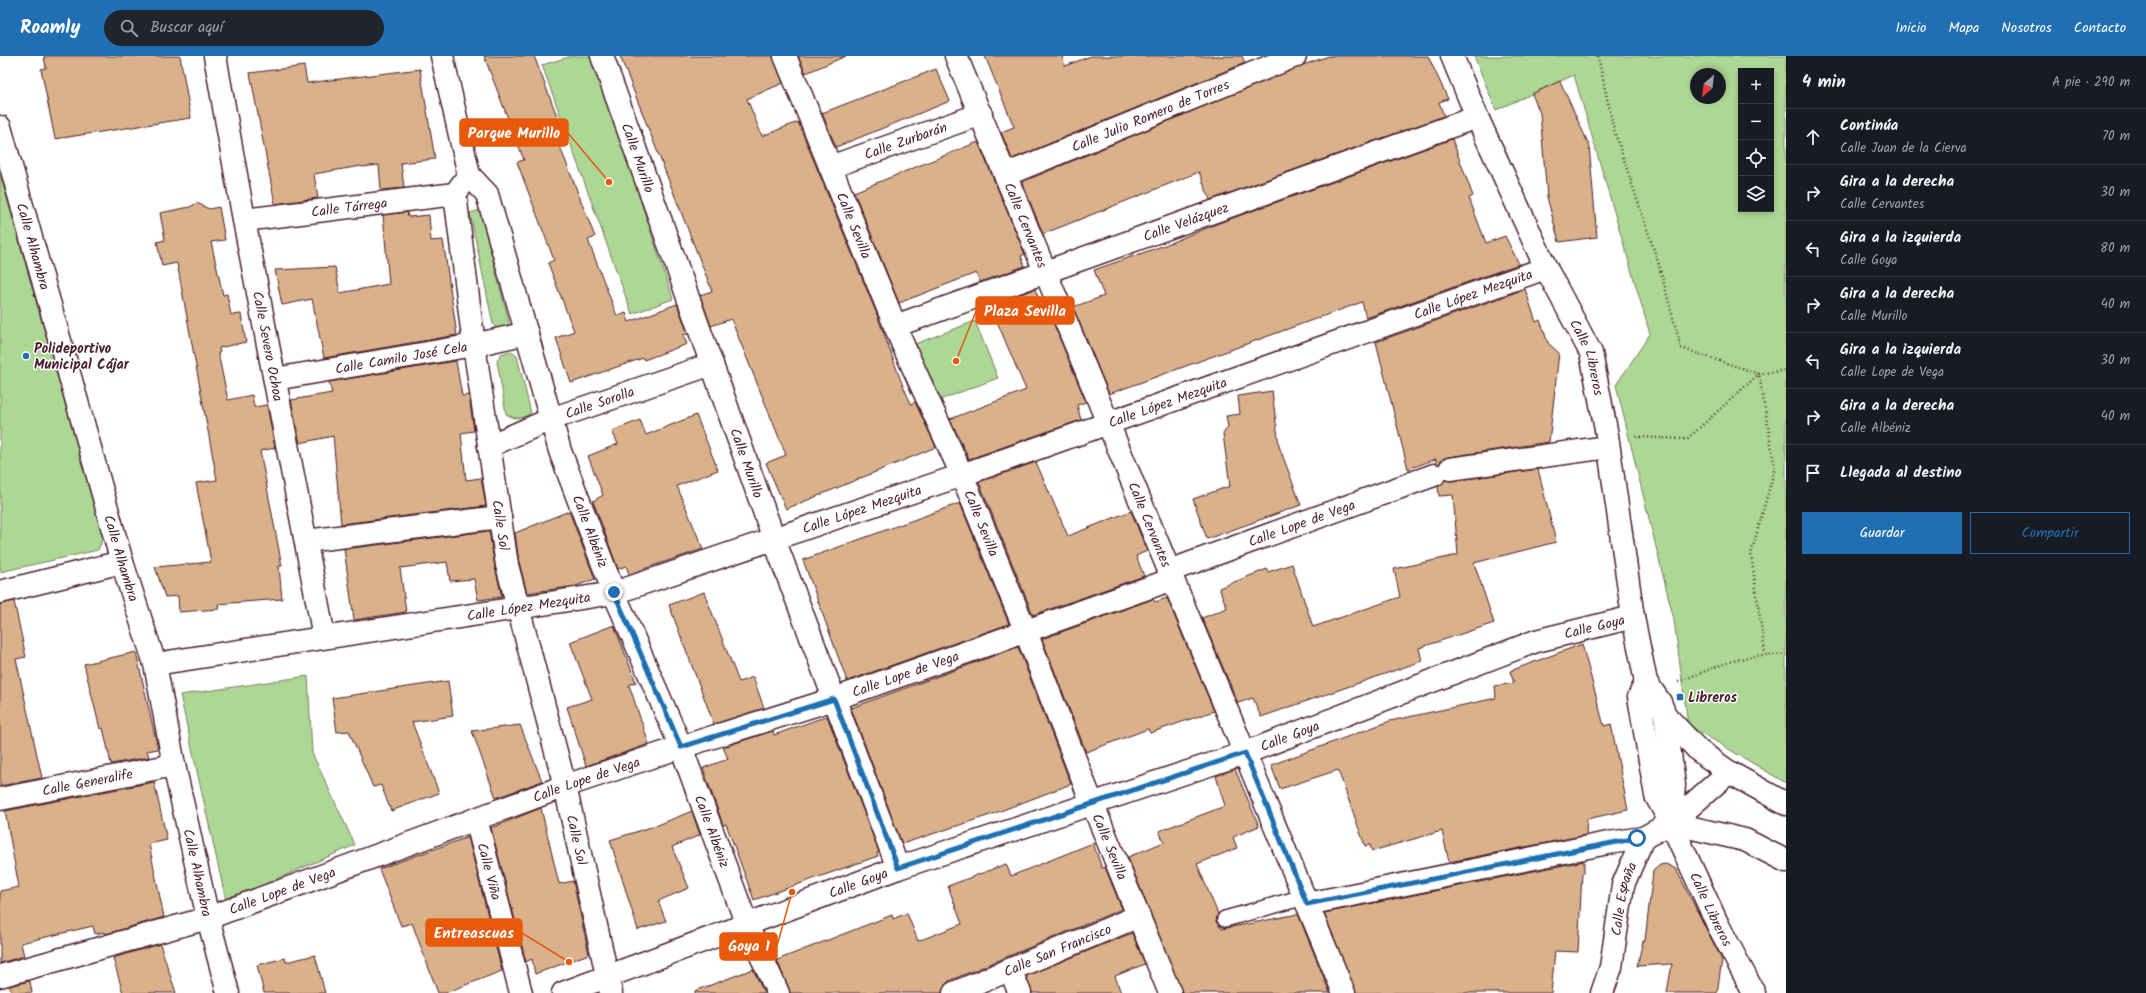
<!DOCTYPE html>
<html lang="es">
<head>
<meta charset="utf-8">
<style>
  body { margin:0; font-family:Kalam,sans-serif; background:#20242c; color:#f1f3f6 }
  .controls { position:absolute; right:12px; top:12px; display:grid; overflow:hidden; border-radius:0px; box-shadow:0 2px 6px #0003 }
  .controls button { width:36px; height:36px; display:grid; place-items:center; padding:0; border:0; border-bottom:1px solid #363941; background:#171b24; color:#f1f3f6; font:20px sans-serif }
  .compass { position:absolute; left:1690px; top:12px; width:36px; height:36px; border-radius:50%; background:#171b24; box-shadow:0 2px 6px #0003; rotate:208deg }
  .stop { position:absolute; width:12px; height:12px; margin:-9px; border:3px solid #1f6fb2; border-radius:50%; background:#fff }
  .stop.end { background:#1f6fb2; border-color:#fff; box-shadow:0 1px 4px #0008 }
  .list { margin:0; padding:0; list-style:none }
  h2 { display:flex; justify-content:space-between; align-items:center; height:52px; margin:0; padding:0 16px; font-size:17px }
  h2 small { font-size:13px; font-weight:400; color:#9ea1a6 }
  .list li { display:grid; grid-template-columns:26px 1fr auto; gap:12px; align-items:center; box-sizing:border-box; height:56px; padding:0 16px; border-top:1px solid #363941 }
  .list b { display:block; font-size:15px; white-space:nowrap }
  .list p { margin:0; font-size:13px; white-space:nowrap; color:#9ea1a6 }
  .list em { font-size:13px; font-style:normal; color:#9ea1a6 }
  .actions { display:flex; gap:8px; padding:12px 16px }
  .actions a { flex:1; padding:9px 0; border:1px solid #1f6fb2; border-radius:0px; text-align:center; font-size:14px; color:#1f6fb2 }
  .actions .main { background:#1f6fb2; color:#fff }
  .icon { flex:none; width:22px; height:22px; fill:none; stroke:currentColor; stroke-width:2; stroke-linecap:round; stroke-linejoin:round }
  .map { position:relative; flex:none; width:1786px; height:937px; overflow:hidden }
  header { display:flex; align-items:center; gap:24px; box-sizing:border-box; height:56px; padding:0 20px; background:#1f6fb2; color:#fff }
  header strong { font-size:19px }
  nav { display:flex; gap:22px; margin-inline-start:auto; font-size:14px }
  .search { width:280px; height:36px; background:#20242c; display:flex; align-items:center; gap:10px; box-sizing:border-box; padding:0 14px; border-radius:22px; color:#9ea1a6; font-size:15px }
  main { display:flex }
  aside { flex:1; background:#171b24 }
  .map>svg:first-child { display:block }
  .green { fill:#add794; stroke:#7c7b60; fill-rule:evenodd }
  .building { fill:#d9b18a; stroke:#4a1f2b }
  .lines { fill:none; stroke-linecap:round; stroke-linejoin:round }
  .lane-casing { stroke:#4a1f2b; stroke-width:18 }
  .street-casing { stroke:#4a1f2b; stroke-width:25 }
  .secondary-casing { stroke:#4a1f2b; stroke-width:25 }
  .path { stroke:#4a1f2b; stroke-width:2.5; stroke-dasharray:1 3; stroke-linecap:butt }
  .lane { stroke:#fff; stroke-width:15 }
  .street { stroke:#fff; stroke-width:22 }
  .secondary { stroke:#fff; stroke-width:22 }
  .route { stroke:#1f6fb2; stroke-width:5 }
  .poi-dot { fill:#1f6fb2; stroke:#fff; stroke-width:1.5 }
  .labels { text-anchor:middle; stroke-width:3; stroke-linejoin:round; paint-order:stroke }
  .street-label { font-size:14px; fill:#4a1f2b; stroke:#fff }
  .poi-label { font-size:14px; font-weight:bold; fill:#4a1f2b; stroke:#fff; text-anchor:start }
  .leader { fill:none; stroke:#e8590c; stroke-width:1.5 }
  .callout-dot { fill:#e8590c; stroke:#fff; stroke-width:1.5 }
  .callout { fill:#e8590c; stroke:#e8590c; stroke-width:1.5 }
  .callout-label { font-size:15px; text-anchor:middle; font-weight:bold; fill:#fff }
</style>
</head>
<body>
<header>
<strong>Roamly</strong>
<div class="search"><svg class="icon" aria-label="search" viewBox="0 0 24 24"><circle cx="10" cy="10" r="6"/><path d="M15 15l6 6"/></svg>Buscar aquí</div>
<nav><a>Inicio</a><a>Mapa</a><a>Nosotros</a><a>Contacto</a></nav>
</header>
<main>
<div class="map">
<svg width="1786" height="937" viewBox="0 0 1786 937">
  <rect width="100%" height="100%" fill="#fff"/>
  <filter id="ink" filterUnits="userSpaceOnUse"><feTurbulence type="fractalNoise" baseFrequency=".025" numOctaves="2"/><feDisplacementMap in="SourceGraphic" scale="8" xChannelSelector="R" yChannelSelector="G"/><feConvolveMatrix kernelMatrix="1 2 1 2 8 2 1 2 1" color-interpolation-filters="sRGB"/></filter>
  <g filter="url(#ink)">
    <g class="green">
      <polygon points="572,0 593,0 673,243 632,258 542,9"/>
      <path d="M 1474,0 L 1786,0 L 1786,727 L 1688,669 L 1674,564 L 1616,329 L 1650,278 L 1574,19 L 1496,54 ZM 1741,15 L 1771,15 L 1771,153 L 1741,153 ZM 1696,18 L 1720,18 L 1720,42 L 1696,42 Z"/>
      <polygon points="0,118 103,482 98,494 0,516"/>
      <polygon points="480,154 509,266 505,274 497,274 493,268 470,157"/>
      <polygon points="975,265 998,322 937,345 915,288"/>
      <path d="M 510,295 L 517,300 L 531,357 C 522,363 516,364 506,358 L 497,305 L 501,298 Z"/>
      <polygon points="308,620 312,697 355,789 226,845 180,639"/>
    </g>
    <g class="building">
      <polygon points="44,0 180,0 191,62 55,83 41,13 46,12"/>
      <polygon points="484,0 534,0 565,81 557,83 595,181 588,184 617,260 626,257 629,266 677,248 688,278 683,279 687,288 644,304 643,302 571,327 556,282 574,275 548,207 554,204 517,106 524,104"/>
      <polygon points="620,0 773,0 783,27 747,43 762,80 798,66 876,256 901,325 911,348 915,346 936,391 786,453 766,407 786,399 731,263 711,270 700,239 712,235"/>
      <polygon points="798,0 846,0 806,17"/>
      <polygon points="985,0 1062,0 1065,10 1091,0 1242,0 1245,7 1012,103 1001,76 1014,71"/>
      <polygon points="1329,0 1428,0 1448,43 1439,46 1444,60 1210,144 1199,116 1043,178 1022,126 1303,9"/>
      <polygon points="304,10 307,27 420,13 435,103 401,107 404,132 381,134 379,109 362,111 361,110 314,118 318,142 275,148 250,17"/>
      <polygon points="936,13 950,45 836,91 822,57"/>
      <polygon points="1560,25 1589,89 1597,181 1559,186 1547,141 1540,57 1532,38"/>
      <polygon points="1452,83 1473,140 1469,142 1486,187 1505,180 1519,208 1366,262 1362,246 1109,338 1073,251 1104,240 1094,214 1165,189 1219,167"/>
      <polygon points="978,86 1025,198 1021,200 1025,210 980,226 976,217 899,247 854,136"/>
      <polygon points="197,147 209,153 219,151 225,184 211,186 223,239 227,238 231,259 241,258 246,286 219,292 220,296 218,297 228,344 252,339 254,351 267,349 275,392 260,395 282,510 279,510 282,543 218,548 219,553 179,556 178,540 165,541 155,511 211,506 196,427 217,424 177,207 162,210 157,186 165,184 160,157 190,151"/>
      <polygon points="407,156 408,161 429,159 431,185 443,184 457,279 324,302 312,243 282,249 275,214 335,211 340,237 389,228 383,159"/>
      <polygon points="1035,233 1046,261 1050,259 1086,346 1077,349 1081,364 969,403 950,363 1026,334 990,249"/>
      <polygon points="1525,233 1536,266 1540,264 1548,287 1559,297 1549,386 1448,401 1443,403 1439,408 1436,407 1436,403 1408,413 1376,286"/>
      <polygon points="456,305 462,340 469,339 474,375 461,377 466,424 481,422 486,450 341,468 333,380 300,387 291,344 332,337 329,326"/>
      <polygon points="1272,335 1279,390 1301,449 1207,483 1193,443 1230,430 1223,378 1228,371 1226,360 1240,358 1238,340"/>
      <polygon points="696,359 718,414 677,430 703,493 629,518 626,510 618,513 593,445 603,439 588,400 618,388 612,375 640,364 646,379"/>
      <polygon points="1036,406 1068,480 1131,455 1147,495 1136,500 1144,520 1033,559 979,426"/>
      <polygon points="1538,413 1556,486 1474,507 1494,567 1419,592 1422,605 1261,661 1253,642 1238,647 1202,562 1227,552 1219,532 1267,513 1268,516 1292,508 1313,571 1400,541 1394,513 1458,499 1453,439 1439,440 1438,431 1445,424 1452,425"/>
      <polygon points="960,447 1009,568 847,625 803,504"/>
      <polygon points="569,455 595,523 576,530 527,537 519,506 515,477"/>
      <polygon points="489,475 495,511 502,541 478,544 474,523 450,525 447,506 400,512 406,556 354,564 344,493"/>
      <polygon points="704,536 739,626 753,621 764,652 714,668 669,549"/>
      <polygon points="1167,542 1214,655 1150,677 1148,673 1086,696 1042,583 1153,543 1155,546"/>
      <polygon points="14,545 26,601 16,603 42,722 0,730 0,548"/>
      <polygon points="614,569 636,626 629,629 649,688 586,710 567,651 592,643 570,586"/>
      <polygon points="1582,588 1604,670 1611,668 1628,754 1587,763 1586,779 1449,806 1442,775 1372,795 1370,789 1365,790 1338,714 1280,733 1271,709 1390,665 1496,642 1495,630 1514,627 1510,615"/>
      <polygon points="1018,591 1071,728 990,759 902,788 851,652"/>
      <polygon points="136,596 158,693 147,695 149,701 111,708 103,672 100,673 84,608"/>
      <polygon points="448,625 453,660 412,666 439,737 391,755 381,729 373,731 349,675 337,676 332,642"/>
      <polygon points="827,660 879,796 877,797 878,800 754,844 726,768 723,769 703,712 728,703 723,691 773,675 774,679"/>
      <polygon points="520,669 542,725 496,742 472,675"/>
      <polygon points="1235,713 1259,770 1233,781 1237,792 1197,808 1218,858 1216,866 1222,873 1298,858 1330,937 1182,937 1128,801 1164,786 1159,775 1225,750 1216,720"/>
      <polygon points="154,726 167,784 149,788 164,861 106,878 105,876 95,878 93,870 21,887 24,900 0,907 0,835 19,831 5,755"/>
      <polygon points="541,752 559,828 573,825 589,898 535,918 532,903 526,906 491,772"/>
      <polygon points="692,755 700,779 672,791 689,832 658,845 666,865 638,874 610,784 658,769"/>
      <polygon points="468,781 502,915 445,937 438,937 412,867 401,870 379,813"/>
      <polygon points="1093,787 1102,812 1105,811 1122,853 949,925 944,930 942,937 790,937 777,904 892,859 893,863 907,857 918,885 962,868 948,830 1006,808 1011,820"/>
      <polygon points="1584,805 1584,817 1582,817 1578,896 1555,895 1551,937 1356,937 1324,857"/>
      <polygon points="1666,808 1676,813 1722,904 1717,937 1667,937 1672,908 1637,910 1643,885 1645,885 1653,815 1660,809"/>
      <polygon points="1132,877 1145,908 1115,920 1121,937 1032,937 1026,920"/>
      <polygon points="160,888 176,937 123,937 113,902"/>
      <polygon points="315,899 325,937 264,937 257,909 285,902 286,906"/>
      <polygon points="753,913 764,937 695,937 695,935"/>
      <polygon points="30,925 32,937 13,937 9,930"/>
    </g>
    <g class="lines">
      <g class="lane-casing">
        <polyline id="lane" points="1225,863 1304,841"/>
      </g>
      <g class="street-casing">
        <g id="street">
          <path id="s1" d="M 215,0 L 244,164 L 324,581"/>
          <path id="s2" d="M 442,0 L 469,119 L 455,138 L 474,289 L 507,509 L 565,730 L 611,937"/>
          <path id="s3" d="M 602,0 L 774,483 L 898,812"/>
          <path id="s4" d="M 785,0 L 903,289 L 962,419 L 1026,576 L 1086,732 L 1170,937"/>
          <path id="s5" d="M 956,0 L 1344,937"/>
          <path id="s6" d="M 1452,0 L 1477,61 L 1546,212 L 1591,297 L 1607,379 L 1633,561"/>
          <path id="s7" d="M 0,71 L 122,506 L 155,608 L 174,709 L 208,862 L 228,937"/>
          <path id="s8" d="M 830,111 L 981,58"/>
          <path id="s9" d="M 469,119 L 487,138 L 560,395 L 614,537 L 681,691 L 747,869 L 778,937"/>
          <path id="s10" d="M 1005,119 L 1295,0"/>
          <path id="s11" d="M 244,164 L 455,138"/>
          <path id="s12" d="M 895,270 L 1477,61"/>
          <path id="s13" d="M 275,323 L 474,289 L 527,277"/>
          <path id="s14" d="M 489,390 L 551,363 L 712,308"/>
          <polyline points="1450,413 1608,391"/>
          <polyline points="306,485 500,461"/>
          <path id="s15" d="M 1169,515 L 1434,419"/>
          <polyline points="0,536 122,506"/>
          <path id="s16" d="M 155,608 L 614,537 L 962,419 L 1546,212"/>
          <path id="s17" d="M 0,743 L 174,709"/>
          <path id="s18" d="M 476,763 L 521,937"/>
          <path id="s19" d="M 1671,767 L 1718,869 L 1754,937"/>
          <polyline points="1307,848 1608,787 1643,782"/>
          <polyline points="1010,914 1020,937"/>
          <path id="s20" d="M 0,920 L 208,862 L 565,730 L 681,691 L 834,643 L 1173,523"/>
          <path id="s21" d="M 954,937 L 1139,860"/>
        </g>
      </g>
      <g class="secondary-casing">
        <g id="secondary">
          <polyline points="1646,626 1639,641 1656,740 1671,767"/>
          <polyline points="1665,659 1699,695 1729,716 1786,748"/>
          <polyline points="1671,767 1745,784 1786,805"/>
          <path id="s22" d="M 563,937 L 898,812 L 1245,697 L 1536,585 L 1633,561 L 1646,626 L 1660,646 L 1665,659 L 1674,729 L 1671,767"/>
          <path id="s23" d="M 1602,937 L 1611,911 L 1623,829 L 1643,782 L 1671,767 L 1729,716"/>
        </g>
      </g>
      <g class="path">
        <polyline points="1598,0 1614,74 1659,209 1681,292 1759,318 1775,412 1751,498 1765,597"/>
        <polyline points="1636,381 1687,383 1759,318 1786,314"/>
        <path d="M 1678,626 C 1716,611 1745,596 1786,599"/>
      </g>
      <use href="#lane" class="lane"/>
      <use href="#street" class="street"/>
      <use href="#secondary" class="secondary"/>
    </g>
  </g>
  <g class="lines" filter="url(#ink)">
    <polyline class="route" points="614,536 681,691 834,643 898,812 1245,697 1307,848 1637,782"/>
  </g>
  <g class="poi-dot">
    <circle cx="26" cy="300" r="4"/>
    <rect x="1676" y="637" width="8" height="8" rx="2"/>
  </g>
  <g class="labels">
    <g class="street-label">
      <text dy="5" stroke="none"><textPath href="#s10" startOffset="157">Calle Julio Romero de Torres</textPath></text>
      <text dy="5" stroke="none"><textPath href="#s8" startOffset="80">Calle Zurbarán</textPath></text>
      <text dy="5" stroke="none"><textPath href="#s3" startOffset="108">Calle Murillo</textPath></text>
      <text dy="5" stroke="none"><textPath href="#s11" startOffset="106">Calle Tárrega</textPath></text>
      <text dy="5" stroke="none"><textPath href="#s12" startOffset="309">Calle Velázquez</textPath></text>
      <text dy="5" stroke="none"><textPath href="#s4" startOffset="183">Calle Sevilla</textPath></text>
      <text dy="5" stroke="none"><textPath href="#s5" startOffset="183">Calle Cervantes</textPath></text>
      <text dy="5" stroke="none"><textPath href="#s7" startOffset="124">Calle Alhambra</textPath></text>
      <text dy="5" stroke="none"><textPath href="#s16" startOffset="1374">Calle López Mezquita</textPath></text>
      <text dy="5" stroke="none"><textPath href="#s1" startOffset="295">Calle Severo Ochoa</textPath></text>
      <text dy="5" stroke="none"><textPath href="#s13" startOffset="128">Calle Camilo José Cela</textPath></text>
      <text dy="5" stroke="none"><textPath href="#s6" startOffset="331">Calle Libreros</textPath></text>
      <text dy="5" stroke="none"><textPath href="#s16" startOffset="1050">Calle López Mezquita</textPath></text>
      <text dy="5" stroke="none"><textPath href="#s14" startOffset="119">Calle Sorolla</textPath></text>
      <text dy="5" stroke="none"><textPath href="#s3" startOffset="432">Calle Murillo</textPath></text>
      <text dy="5" stroke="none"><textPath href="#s16" startOffset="726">Calle López Mezquita</textPath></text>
      <text dy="5" stroke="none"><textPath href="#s4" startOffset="507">Calle Sevilla</textPath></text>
      <text dy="5" stroke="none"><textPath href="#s15" startOffset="141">Calle Lope de Vega</textPath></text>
      <text dy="5" stroke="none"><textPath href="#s2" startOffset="480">Calle Sol</textPath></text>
      <text dy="5" stroke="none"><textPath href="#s5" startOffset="507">Calle Cervantes</textPath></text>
      <text dy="5" stroke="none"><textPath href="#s9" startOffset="379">Calle Albéniz</textPath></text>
      <text dy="5" stroke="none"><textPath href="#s7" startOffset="448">Calle Alhambra</textPath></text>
      <text dy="5" stroke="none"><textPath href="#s16" startOffset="378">Calle López Mezquita</textPath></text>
      <text dy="5" stroke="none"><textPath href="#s22" startOffset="1095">Calle Goya</textPath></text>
      <text dy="5" stroke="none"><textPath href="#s20" startOffset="955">Calle Lope de Vega</textPath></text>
      <text dy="5" stroke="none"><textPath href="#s22" startOffset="771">Calle Goya</textPath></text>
      <text dy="5" stroke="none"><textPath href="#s20" startOffset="619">Calle Lope de Vega</textPath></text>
      <text dy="5" stroke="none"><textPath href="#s17" startOffset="89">Calle Generalife</textPath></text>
      <text dy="5" stroke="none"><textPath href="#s9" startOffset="703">Calle Albéniz</textPath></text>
      <text dy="5" stroke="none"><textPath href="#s2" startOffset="804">Calle Sol</textPath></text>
      <text dy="5" stroke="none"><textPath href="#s4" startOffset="855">Calle Sevilla</textPath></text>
      <text dy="5" stroke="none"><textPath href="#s18" startOffset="54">Calle Viña</textPath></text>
      <text dy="5" stroke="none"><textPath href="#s7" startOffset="772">Calle Alhambra</textPath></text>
      <text dy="5" stroke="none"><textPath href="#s22" startOffset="315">Calle Goya</textPath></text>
      <text dy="5" stroke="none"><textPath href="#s20" startOffset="295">Calle Lope de Vega</textPath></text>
      <text dy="5" stroke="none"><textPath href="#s23" startOffset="97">Calle España</textPath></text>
      <text dy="5" stroke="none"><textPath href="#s19" startOffset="95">Calle Libreros</textPath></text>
      <text dy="5" stroke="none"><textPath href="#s21" startOffset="112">Calle San Francisco</textPath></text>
    </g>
    <g class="poi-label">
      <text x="34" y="297">Polideportivo<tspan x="34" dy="16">Municipal Cájar</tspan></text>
      <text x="1688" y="646">Libreros</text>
    </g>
  </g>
  <path class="leader" d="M609 126L568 77M956 305L976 255M569 906L522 877M792 836L777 890"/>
  <g class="callout-dot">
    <circle cx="609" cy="126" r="4"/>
    <circle cx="956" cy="305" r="4"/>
    <circle cx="569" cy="906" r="4"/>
    <circle cx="792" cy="836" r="4"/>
  </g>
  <g class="callout">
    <rect x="460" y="63" width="108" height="27" rx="4"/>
    <rect x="976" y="241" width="98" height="27" rx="4"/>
    <rect x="426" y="863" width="96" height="27" rx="4"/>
    <rect x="720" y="877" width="57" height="27" rx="4"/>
  </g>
  <g class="callout-label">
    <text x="514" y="82">Parque Murillo</text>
    <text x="1025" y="260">Plaza Sevilla</text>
    <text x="474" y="882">Entreascuas</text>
    <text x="749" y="895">Goya 1</text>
  </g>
</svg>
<div class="controls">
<button>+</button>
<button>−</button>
<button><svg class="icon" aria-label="locate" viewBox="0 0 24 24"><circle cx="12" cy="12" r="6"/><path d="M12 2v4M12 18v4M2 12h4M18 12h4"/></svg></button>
<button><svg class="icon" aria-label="layers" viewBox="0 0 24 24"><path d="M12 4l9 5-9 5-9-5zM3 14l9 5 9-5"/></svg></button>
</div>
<svg class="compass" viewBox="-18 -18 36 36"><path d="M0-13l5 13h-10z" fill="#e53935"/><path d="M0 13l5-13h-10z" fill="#9ea1a6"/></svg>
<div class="stop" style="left:1637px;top:782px"></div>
<div class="stop end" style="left:614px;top:536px"></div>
</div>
<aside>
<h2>4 min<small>A pie · 290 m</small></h2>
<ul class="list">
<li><svg class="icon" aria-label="ahead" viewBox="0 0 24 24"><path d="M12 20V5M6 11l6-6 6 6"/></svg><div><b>Continúa</b><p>Calle Juan de la Cierva</p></div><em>70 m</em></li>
<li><svg class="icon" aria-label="right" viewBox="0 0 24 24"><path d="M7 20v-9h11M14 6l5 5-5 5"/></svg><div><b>Gira a la derecha</b><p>Calle Cervantes</p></div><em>30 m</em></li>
<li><svg class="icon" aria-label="left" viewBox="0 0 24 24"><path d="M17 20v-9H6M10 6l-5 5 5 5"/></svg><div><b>Gira a la izquierda</b><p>Calle Goya</p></div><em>80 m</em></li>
<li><svg class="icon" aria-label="right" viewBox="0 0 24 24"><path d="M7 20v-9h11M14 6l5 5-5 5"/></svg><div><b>Gira a la derecha</b><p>Calle Murillo</p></div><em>40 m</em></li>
<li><svg class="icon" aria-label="left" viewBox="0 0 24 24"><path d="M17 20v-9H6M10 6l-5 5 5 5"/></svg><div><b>Gira a la izquierda</b><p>Calle Lope de Vega</p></div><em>30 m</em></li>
<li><svg class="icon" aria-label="right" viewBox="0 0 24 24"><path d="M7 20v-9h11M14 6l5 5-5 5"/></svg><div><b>Gira a la derecha</b><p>Calle Albéniz</p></div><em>40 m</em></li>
<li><svg class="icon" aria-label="arrive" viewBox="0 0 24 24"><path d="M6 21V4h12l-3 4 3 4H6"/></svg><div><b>Llegada al destino</b></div></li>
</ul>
<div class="actions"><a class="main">Guardar</a><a>Compartir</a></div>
</aside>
</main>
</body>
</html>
